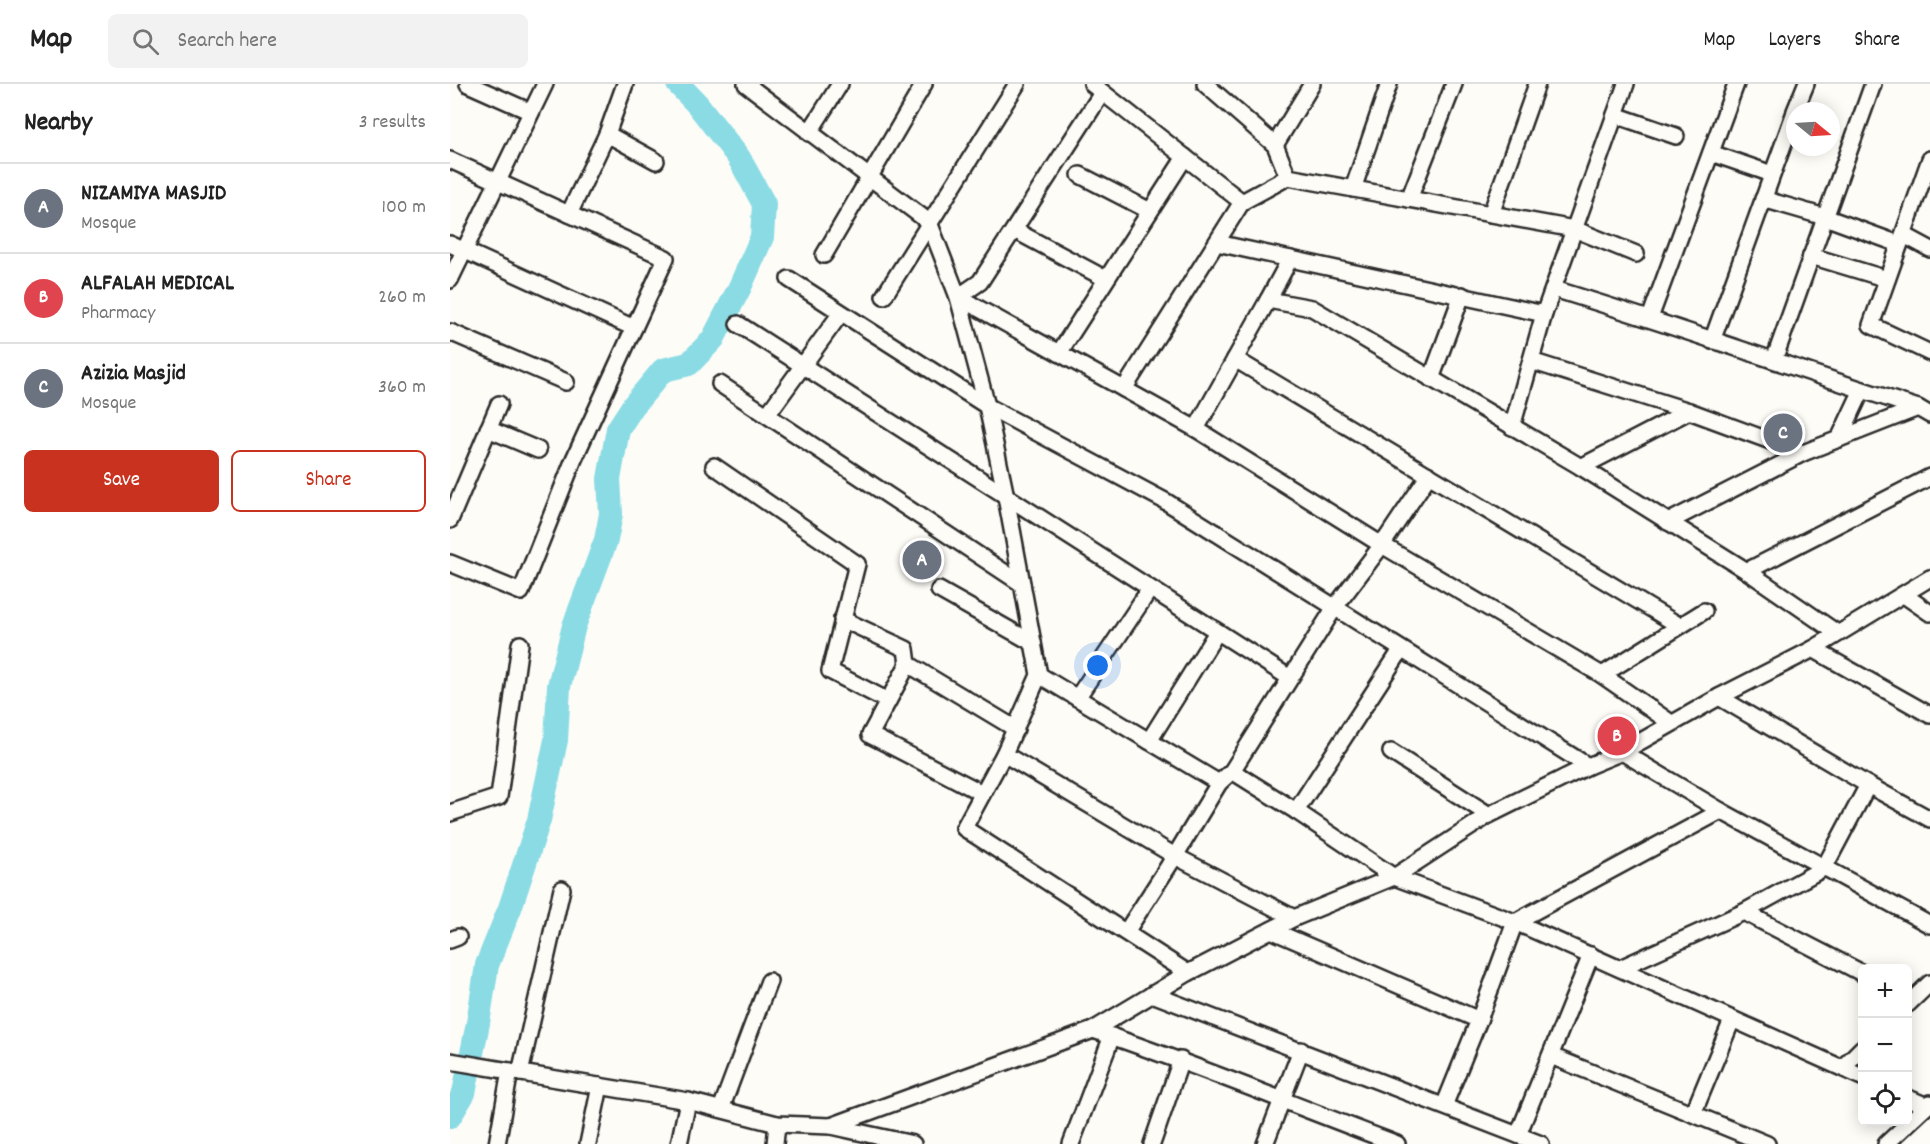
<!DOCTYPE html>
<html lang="en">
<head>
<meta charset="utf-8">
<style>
  body { margin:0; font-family:Dekko,sans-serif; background:#f2f2f2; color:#222 }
  .controls { position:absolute; right:18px; bottom:18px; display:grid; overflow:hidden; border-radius:9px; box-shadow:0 3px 15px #0003 }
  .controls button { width:54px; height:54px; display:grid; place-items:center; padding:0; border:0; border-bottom:2px solid #e0e0e0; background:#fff; color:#222; font:30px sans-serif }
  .compass { position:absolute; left:1336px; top:18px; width:54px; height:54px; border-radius:50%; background:#fff; box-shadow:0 3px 15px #0003; rotate:108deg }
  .you { position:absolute; left:648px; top:582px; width:21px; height:21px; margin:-15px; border:4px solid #fff; border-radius:50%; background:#1a73e8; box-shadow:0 0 0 9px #1a73e833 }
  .badge { display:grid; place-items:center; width:39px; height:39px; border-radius:50%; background:#c8321e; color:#fff; font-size:20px; font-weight:700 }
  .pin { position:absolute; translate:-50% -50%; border:3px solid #fff; box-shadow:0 2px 6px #0006 }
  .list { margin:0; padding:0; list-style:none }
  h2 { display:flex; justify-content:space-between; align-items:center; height:78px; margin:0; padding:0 24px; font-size:26px }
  h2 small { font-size:20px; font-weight:400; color:#767676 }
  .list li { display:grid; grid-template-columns:39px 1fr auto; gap:18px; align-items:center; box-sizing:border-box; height:90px; padding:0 24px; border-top:2px solid #e0e0e0 }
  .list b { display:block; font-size:22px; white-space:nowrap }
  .list p { margin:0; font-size:20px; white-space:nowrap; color:#767676 }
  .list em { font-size:20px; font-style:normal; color:#767676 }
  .actions { display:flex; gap:12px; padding:18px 24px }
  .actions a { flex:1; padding:14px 0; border:2px solid #c8321e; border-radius:9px; text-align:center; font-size:21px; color:#c8321e }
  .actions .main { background:#c8321e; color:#fff }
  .icon { flex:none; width:33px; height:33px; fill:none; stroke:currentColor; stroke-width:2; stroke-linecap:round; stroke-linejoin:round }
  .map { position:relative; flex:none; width:1480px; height:1060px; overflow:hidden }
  header { display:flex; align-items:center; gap:36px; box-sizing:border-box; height:84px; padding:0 30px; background:#fff; border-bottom:2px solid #e0e0e0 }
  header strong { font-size:28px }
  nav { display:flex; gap:33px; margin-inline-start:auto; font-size:21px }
  .search { width:420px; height:54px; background:#f2f2f2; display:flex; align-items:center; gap:15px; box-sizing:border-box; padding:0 21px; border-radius:9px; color:#767676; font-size:22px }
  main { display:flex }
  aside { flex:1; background:#fff }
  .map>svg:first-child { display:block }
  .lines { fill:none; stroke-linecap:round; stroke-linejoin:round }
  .river { stroke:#8adbe4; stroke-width:24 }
  .minor-casing { stroke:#2b2b2b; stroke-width:20 }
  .minor { stroke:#fdfcf7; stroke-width:15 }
</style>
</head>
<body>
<header>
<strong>Map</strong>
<div class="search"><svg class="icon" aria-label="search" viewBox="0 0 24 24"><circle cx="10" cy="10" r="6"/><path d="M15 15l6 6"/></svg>Search here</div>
<nav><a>Map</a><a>Layers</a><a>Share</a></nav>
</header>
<main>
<aside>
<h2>Nearby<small>3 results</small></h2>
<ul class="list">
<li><span class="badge" style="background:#6b7280">A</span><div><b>NIZAMIYA MASJID</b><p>Mosque</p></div><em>100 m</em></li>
<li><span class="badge" style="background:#e0444e">B</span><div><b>ALFALAH MEDICAL</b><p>Pharmacy</p></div><em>260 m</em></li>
<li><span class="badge" style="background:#6b7280">C</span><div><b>Azizia Masjid</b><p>Mosque</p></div><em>360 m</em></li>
</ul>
<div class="actions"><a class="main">Save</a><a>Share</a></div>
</aside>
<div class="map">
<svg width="1480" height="1060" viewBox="0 0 1480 1060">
  <rect width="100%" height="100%" fill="#fdfcf7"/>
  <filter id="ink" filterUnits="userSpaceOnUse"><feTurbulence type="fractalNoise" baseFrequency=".0167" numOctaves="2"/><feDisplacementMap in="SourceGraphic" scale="12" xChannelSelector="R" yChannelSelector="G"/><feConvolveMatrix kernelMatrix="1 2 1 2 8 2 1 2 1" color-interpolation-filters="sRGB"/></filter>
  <g filter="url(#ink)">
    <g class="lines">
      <polyline class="river" points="0,1032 14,1009 28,939 37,881 60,824 89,736 106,656 109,602 124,542 156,456 161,430 159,395 168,345 183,322 213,286 239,280 263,255 290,203 312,153 314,120 289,74 248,21 228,0"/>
      <g class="minor-casing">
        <g id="minor">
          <polyline points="18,0 81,28"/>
          <polyline points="296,0 479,138 508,213 537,322 556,413 589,591 554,670 514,744 738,889"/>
          <polyline points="642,0 792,118"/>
          <polyline points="755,0 825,61 838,93 1124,145 1186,170"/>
          <polyline points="652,9 530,198 508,213 746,345 932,461 1152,591 1221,639"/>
          <polyline points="1345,27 1356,0"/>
          <polyline points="1165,31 1226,52"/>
          <polyline points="359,49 390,0"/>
          <polyline points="157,50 206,77"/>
          <polyline points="825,61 862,0"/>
          <polyline points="1261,69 1322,90"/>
          <polyline points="1480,75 1421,241 1480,269"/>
          <polyline points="0,76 216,174 124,375 71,508 0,479"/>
          <polyline points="630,91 700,127"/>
          <polyline points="903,105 939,0"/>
          <polyline points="959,115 1004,0"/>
          <polyline points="1313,115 1375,133 1449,160"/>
          <polyline points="119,130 157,50 175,0"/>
          <polyline points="1041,130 1087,0"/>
          <polyline points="564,146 656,195"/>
          <polyline points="1454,151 1480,165"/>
          <polyline points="767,159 1094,230"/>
          <polyline points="0,160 184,244"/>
          <polyline points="374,171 474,0"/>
          <polyline points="1361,172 1437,195"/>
          <polyline points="339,195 537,322 715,417 1138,682"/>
          <polyline points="0,196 95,0"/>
          <path d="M 1104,205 C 1226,242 1346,285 1468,324 L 1480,331"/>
          <polyline points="434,212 567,0"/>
          <polyline points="818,216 840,175"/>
          <polyline points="1200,234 1286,0"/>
          <polyline points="288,240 840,594"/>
          <polyline points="0,248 116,298"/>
          <polyline points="1262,257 1345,28"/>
          <polyline points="609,269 735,73"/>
          <polyline points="785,275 1230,542"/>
          <polyline points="1324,276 1423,0"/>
          <polyline points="1081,277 1239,327 1353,369"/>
          <polyline points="981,295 1012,211"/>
          <polyline points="270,300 572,500"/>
          <polyline points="674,305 792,118 838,93"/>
          <polyline points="317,331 391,229"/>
          <polyline points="1062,343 1094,230 1176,0"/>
          <polyline points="38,345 88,366"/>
          <polyline points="746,345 818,216 862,224 1131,383 1297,487 1387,549"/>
          <polyline points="1389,355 1412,306"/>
          <polyline points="264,382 407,480 380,587 438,617"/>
          <polyline points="1131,383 1239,327"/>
          <polyline points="0,436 49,320"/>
          <polyline points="1218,438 1353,369 1468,324"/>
          <polyline points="1297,487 1480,393"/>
          <polyline points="489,506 583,559"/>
          <polyline points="1454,511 1480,529"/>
          <polyline points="392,535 456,565 458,580 566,645"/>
          <polyline points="1363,565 1480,631"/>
          <polyline points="458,580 420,651 532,709"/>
          <polyline points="589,591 769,699"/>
          <polyline points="1152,591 1254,527"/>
          <polyline points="1269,613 1418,701 1480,735"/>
          <polyline points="627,614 700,505"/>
          <polyline points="699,657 767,548"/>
          <polyline points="941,668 1039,731"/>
          <polyline points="1172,668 1271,727 1480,841"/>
          <polyline points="554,670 725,772 844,834"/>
          <polyline points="782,687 846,727 944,793 1065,838 1412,993"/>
          <polyline points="846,727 951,566"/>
          <polyline points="0,729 49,713 70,560"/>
          <polyline points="1294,828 1412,889"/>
          <polyline points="821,846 1029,936"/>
          <polyline points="676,848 725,772 769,699 782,687 885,523 932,461 979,391"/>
          <polyline points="0,856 8,853"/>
          <polyline points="1170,884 1294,828 1374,784 1418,701"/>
          <polyline points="702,910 1091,1060"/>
          <polyline points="1458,920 1480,899"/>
          <path d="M 643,946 C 745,980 845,1022 947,1060"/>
          <polyline points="1101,972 1317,1060"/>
          <polyline points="0,977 238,1017 327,1040 381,1042 463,1060"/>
          <polyline points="1392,984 1412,964"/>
          <polyline points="70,989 112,805"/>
          <polyline points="1458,1014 1477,1022"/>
          <polyline points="994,1022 1029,936 1065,838 1271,727"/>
          <polyline points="271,1025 319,897"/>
          <polyline points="1243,1030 1282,936"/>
          <polyline points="381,1042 643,946 738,889 844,834 944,793 1039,731 1138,682 1172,668 1269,613 1363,565 1480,494"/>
          <polyline points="1068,1051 1141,871"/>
          <polyline points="47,1060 60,987"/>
          <polyline points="138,1060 150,1002"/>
          <polyline points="229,1060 238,1017"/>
          <polyline points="325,1060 327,1040"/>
          <polyline points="621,1060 662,952"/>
          <polyline points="702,1060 731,976"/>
          <polyline points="815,1060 851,966"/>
          <polyline points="1436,1060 1480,1019"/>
        </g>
      </g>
      <use href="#minor" class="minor"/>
    </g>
  </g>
</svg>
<div class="controls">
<button>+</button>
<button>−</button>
<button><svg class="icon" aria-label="locate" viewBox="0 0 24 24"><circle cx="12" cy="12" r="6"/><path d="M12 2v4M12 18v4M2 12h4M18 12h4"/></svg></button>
</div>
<svg class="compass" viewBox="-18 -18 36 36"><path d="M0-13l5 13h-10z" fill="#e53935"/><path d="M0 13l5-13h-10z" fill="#767676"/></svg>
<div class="you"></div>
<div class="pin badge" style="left:472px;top:476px;background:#6b7280">A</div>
<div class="pin badge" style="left:1167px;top:652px;background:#e0444e">B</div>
<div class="pin badge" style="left:1333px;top:349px;background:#6b7280">C</div>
</div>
</main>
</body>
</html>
